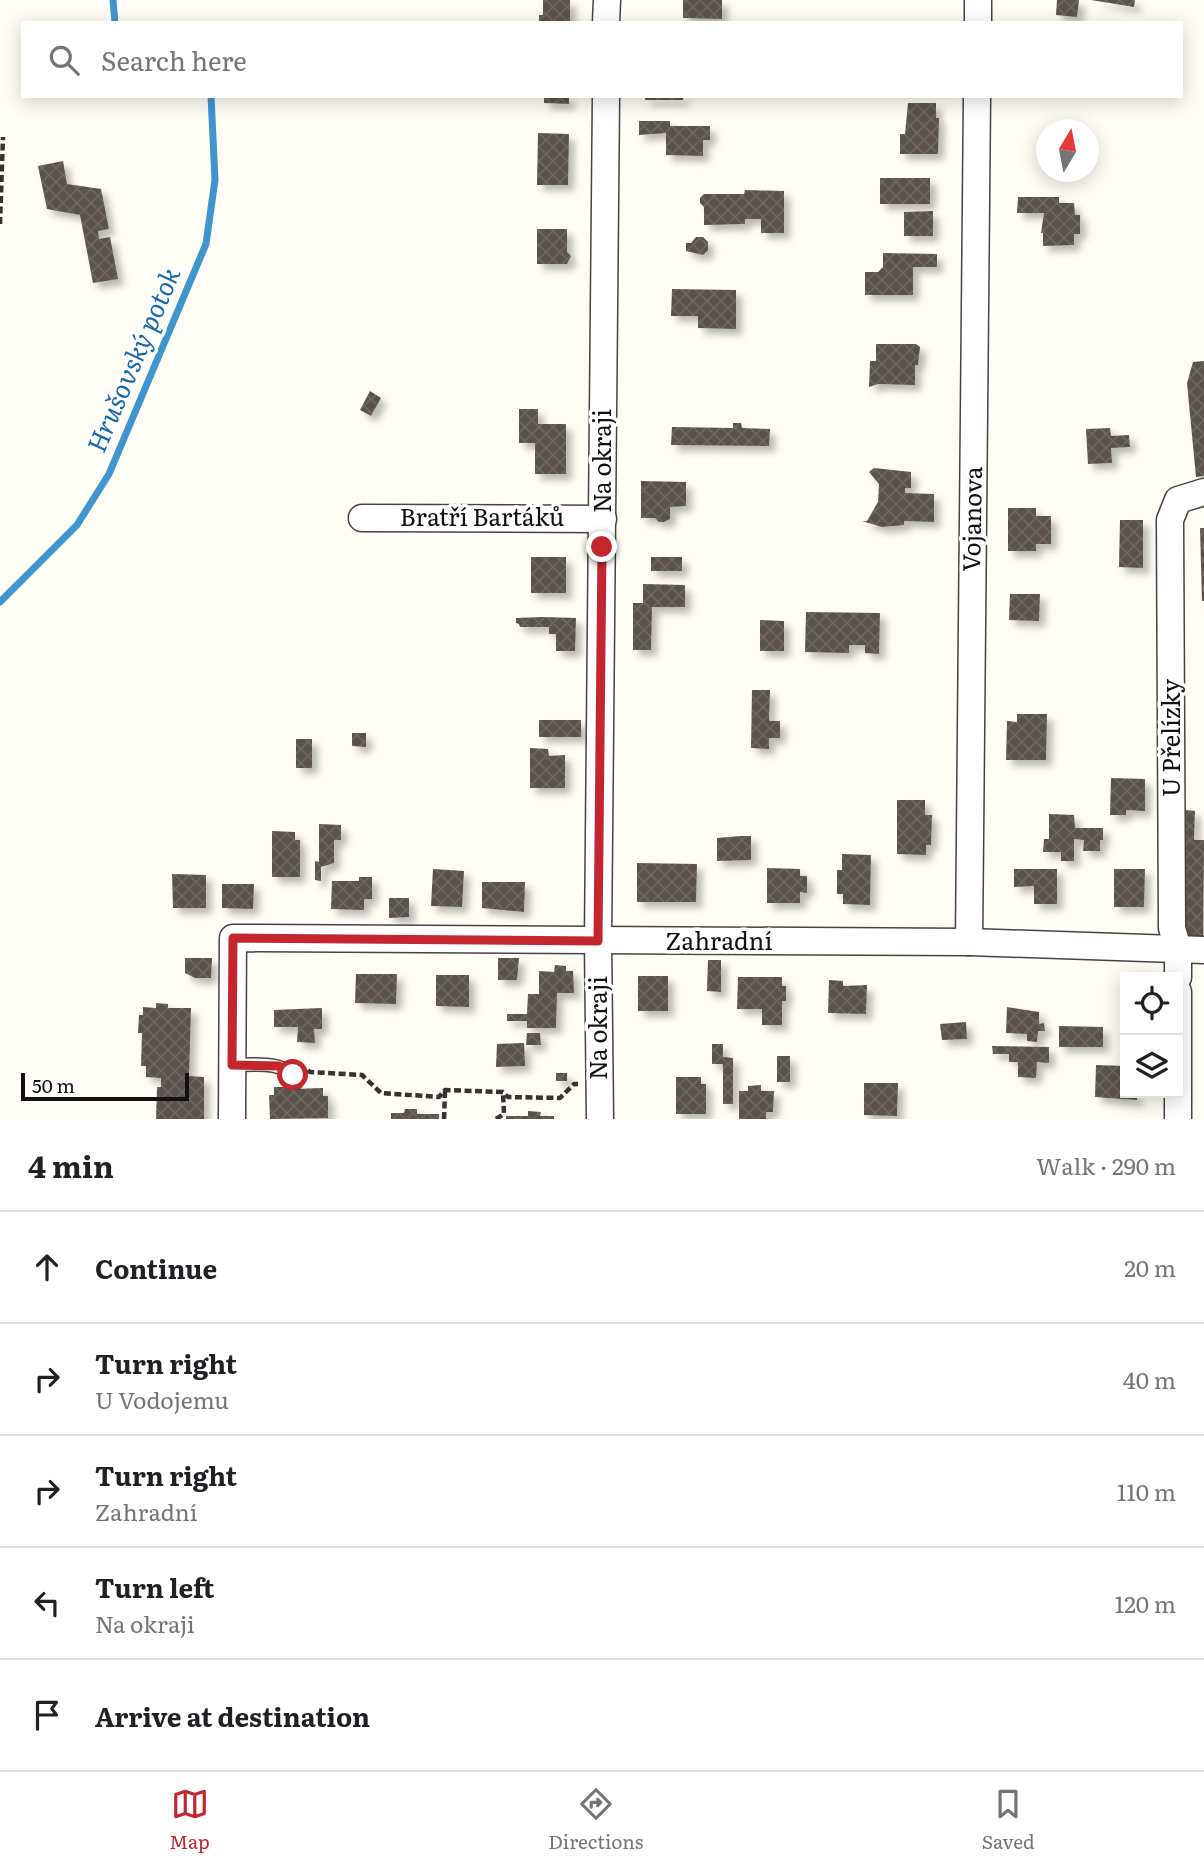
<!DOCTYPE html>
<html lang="en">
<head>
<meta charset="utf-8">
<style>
  body { margin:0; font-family:Literata,serif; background:#f6f6f6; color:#202124 }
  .controls { position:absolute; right:21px; bottom:21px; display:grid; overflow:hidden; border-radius:0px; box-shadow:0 4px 18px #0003 }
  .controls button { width:63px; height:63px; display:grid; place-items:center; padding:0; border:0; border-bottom:2px solid #e0e0e0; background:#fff; color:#202124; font:35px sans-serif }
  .compass { position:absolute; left:1036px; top:119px; width:63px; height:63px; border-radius:50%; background:#fff; box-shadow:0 4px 18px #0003; rotate:10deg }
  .scale { position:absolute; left:21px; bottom:18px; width:168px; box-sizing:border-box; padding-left:7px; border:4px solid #111; border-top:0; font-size:19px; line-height:24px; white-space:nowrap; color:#111; -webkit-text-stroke:5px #fff; paint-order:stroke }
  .stop { position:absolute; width:21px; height:21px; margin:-16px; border:5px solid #c4262e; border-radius:50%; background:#fff }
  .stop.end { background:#c4262e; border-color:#fff; box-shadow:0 2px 7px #0008 }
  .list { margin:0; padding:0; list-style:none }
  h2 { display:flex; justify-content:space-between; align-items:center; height:91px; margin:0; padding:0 28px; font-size:30px }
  h2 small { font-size:23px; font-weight:400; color:#757577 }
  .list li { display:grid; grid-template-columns:46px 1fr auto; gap:21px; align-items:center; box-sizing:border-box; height:112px; padding:0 28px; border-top:2px solid #e0e0e0 }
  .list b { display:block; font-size:26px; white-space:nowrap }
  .list p { margin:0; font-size:23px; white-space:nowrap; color:#757577 }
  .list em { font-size:23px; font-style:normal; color:#757577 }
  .icon { flex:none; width:38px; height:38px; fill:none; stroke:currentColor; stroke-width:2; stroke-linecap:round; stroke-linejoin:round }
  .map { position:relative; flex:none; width:1204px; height:1119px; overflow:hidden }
  .search { position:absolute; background:#fff; box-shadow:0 4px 18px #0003; left:21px; right:21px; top:21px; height:77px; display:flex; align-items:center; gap:18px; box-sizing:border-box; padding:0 24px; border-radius:0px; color:#757577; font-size:26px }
  .sheet { height:651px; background:#fff }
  nav { display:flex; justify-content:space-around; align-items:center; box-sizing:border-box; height:98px; border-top:2px solid #e0e0e0; background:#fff; font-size:19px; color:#757577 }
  nav a { display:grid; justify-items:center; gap:4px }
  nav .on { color:#c4262e }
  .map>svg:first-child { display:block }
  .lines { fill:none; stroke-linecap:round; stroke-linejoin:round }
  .stream { stroke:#3f96cf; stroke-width:7 }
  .building { fill:url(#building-cross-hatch); filter:url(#shadow) }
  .service-casing { stroke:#444; stroke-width:15 }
  .minor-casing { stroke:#444; stroke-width:29 }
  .path { stroke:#333; stroke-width:4.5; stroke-dasharray:7 3.5; stroke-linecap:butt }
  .service { stroke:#fff; stroke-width:12 }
  .minor { stroke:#fff; stroke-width:26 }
  .route { stroke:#c4262e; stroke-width:9 }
  .labels { text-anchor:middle; stroke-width:7; stroke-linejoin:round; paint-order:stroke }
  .street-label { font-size:24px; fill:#111; stroke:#fff }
  .water-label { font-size:26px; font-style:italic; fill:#1768a6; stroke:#fff }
</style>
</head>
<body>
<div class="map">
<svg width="1204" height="1119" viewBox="0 0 1204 1119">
  <defs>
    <pattern id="building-cross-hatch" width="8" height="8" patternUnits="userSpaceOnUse" patternTransform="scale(1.75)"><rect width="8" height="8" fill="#5a524d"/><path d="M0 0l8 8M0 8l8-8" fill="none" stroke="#6d6662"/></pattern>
    <filter id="shadow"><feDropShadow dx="6" dy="6" stdDeviation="3.5" flood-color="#0004"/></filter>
  </defs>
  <rect width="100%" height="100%" fill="#fffdf5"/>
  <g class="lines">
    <g class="stream">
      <polyline points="113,0 115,23"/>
      <polyline points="0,602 77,525 109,474 206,244 215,180 211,96"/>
    </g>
  </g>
  <g class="building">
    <polygon points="543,0 570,0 570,23 539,23 539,15 543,15"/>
    <polygon points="683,0 722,0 722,19 683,18"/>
    <polygon points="1057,0 1079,0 1077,17 1056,15"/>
    <polygon points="1091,0 1135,0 1134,7"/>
    <polygon points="544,96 569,96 569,104 544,103"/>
    <rect x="645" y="96" width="38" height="4"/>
    <polygon points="908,103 936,103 936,118 939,118 938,154 900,154 900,134 905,134"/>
    <polygon points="639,121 670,121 670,126 710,126 710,140 703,140 703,156 666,155 666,133 639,135"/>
    <polygon points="538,133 569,134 568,185 537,185"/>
    <polygon points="63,161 67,184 101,189 109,229 98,231 99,239 110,237 118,279 93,283 80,215 47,209 38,166"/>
    <rect x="880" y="178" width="50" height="26"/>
    <polygon points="745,190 784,191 784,233 761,233 761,219 745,219 745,224 704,225 704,207 700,203 700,198 704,194 744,194"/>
    <polygon points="1018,197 1059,197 1059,203 1074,203 1075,215 1080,215 1080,234 1074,234 1074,245 1043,246 1043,233 1041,233 1044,213 1017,213"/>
    <polygon points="933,211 933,236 904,236 904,212"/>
    <polygon points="537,229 567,229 567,252 571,256 567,264 537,264"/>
    <polygon points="696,237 703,237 708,242 708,250 703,255 686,251 686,243 691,243"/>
    <polygon points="883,253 937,254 937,267 913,267 913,295 865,295 865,272 878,272 883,267"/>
    <polygon points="672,289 736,290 736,329 698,328 698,316 671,316"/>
    <polygon points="876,344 916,344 920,347 918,365 915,365 915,385 878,384 869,387 870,361 876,361"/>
    <polygon points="1204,361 1204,476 1196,477 1187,383 1193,362"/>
    <polygon points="370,391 381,398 371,416 360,410"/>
    <polygon points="519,409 538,409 538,424 566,424 566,474 535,474 535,443 519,443"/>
    <polygon points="733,423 741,423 742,428 770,429 769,446 671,445 672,427 733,428"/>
    <polygon points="1110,428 1111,436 1129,435 1130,447 1111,448 1112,463 1088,464 1086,429"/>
    <polygon points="874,468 911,472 911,488 905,488 905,493 934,494 934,522 904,521 904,525 882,527 862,521 867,521 878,502 879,484 869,472"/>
    <polygon points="641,481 686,482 686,506 670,507 670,519 664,522 659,522 655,518 641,518"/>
    <polygon points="1008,508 1036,508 1036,516 1051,516 1051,544 1036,544 1036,551 1008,551"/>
    <polygon points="1120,520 1143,520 1143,568 1119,567"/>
    <polygon points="1200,528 1204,528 1204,601 1202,601"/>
    <rect x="531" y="557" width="35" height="36"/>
    <rect x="651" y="557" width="31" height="14"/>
    <polygon points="643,584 685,585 685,607 652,607 651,650 633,650 633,603 643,603"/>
    <polygon points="1010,594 1040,594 1039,621 1009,620"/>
    <polygon points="806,612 880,613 879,654 865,653 865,645 849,645 849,653 805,652"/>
    <polygon points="543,617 576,618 575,651 556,651 556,634 549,634 549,627 520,627 519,624 516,623 516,618"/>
    <polygon points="760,620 784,621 784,651 760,651"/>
    <polygon points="752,690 770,690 769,721 780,721 780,738 769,738 769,749 751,748"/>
    <polygon points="1017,714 1047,714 1046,760 1006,760 1007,721 1017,722"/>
    <rect x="539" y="720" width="42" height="17"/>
    <polygon points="352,733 366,733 366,747 352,746"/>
    <rect x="296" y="739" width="16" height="29"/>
    <polygon points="530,748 548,749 549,756 565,755 565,788 530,788"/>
    <polygon points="1111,778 1145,779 1145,811 1126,810 1126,815 1110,815"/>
    <polygon points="897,800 925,800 925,815 932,815 931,845 926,845 926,855 897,854"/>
    <polygon points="1186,810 1195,811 1194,840 1204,840 1203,938 1182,937"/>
    <polygon points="1049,814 1074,815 1075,828 1103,828 1103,840 1100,840 1100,851 1083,851 1084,840 1074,839 1074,861 1061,861 1061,852 1043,852 1044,839 1049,839"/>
    <polygon points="319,824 341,825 341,840 334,840 334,863 321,867 321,881 315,880 315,861 319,862"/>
    <polygon points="272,831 295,832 295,840 300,840 300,877 272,877"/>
    <polygon points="740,836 751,836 751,860 717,861 717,838"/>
    <polygon points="842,854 871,855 870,905 843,904 843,894 837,894 837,870 842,870"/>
    <polygon points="637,863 697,864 696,902 637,902"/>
    <polygon points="767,868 800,869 800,876 807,876 807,893 800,892 800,903 767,903"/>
    <polygon points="433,869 464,871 462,907 431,906"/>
    <polygon points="1014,869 1057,869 1057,904 1034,904 1034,886 1014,887"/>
    <polygon points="1114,869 1145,869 1144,907 1114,907"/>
    <polygon points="172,874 206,875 206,908 173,908"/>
    <polygon points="359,877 372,877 372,899 364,899 364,910 331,909 332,881 359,881"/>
    <polygon points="482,882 525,882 524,912 482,908"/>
    <polygon points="222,884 254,884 253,909 222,908"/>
    <polygon points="389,898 409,898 409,917 389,918"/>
    <polygon points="185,958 212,958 211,978 195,978 185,973"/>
    <polygon points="498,958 519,958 517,980 498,980"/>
    <polygon points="708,960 721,960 721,992 707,991"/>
    <polygon points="555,965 566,966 566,971 573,971 574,993 557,993 556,1028 527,1028 527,1021 507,1021 507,1014 527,1014 528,994 539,994 539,971 554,972"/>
    <polygon points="356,974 397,974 396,1004 355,1003"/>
    <polygon points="436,975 469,975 469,1007 436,1006"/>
    <rect x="638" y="976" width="30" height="35"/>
    <polygon points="738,977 782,977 782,986 786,986 786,1001 782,1001 782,1025 762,1025 762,1009 737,1009"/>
    <polygon points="829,980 843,981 843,986 867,985 866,1014 828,1013"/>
    <rect x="1120" y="984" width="5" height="31"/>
    <polygon points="156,1003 168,1004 168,1008 191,1008 189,1076 204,1077 204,1119 156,1119 157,1087 161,1087 161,1078 146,1077 146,1066 141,1066 142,1033 138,1033 139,1015 143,1015 143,1007 156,1008"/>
    <polygon points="1007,1007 1039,1012 1039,1024 1044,1023 1045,1031 1038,1031 1037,1042 1027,1041 1027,1034 1006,1033"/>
    <polygon points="322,1008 322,1029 314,1029 315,1043 297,1042 298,1027 274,1027 274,1010"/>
    <polygon points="966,1022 967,1039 942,1040 940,1024"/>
    <polygon points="1059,1026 1103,1027 1103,1047 1059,1047"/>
    <polygon points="527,1033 540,1033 541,1045 526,1045"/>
    <polygon points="524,1043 525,1066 496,1067 497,1044"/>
    <polygon points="712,1044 723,1044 723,1057 733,1058 733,1104 723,1104 723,1064 712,1064"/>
    <polygon points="992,1046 1049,1047 1049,1063 1037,1062 1036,1078 1018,1077 1018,1062 1009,1062 1009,1054 993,1054"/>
    <rect x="777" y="1056" width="13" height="26"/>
    <polygon points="1096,1065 1125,1066 1125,1093 1137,1093 1137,1100 1095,1097"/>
    <rect x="556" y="1073" width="11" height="8"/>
    <polygon points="676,1077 701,1077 701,1084 706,1084 706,1114 676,1114"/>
    <polygon points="864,1083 898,1083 897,1116 864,1115"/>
    <polygon points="761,1085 761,1091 774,1091 773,1112 766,1112 766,1119 739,1119 739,1091 748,1091 748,1086"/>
    <polygon points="274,1087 291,1087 291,1089 323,1088 323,1096 328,1096 328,1118 270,1119 269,1095 274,1095"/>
    <polygon points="405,1109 417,1109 417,1114 439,1114 439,1119 391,1119 391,1113 404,1113"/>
    <polygon points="528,1111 541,1112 540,1116 554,1116 554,1119 506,1119 506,1116 528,1116"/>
  </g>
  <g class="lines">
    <g class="service-casing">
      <path id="service" d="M 232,1065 C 254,1065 287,1059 296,1083"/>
    </g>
    <g class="minor-casing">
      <g id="minor">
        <polyline points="606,23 607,0"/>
        <polyline points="978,23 978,0"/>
        <polyline points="362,518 603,519"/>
        <polyline points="969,942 977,96"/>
        <polyline points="1178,977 1178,949 1172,928 1170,520 1178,500 1204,492"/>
        <polyline points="1178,992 1178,1119"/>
        <polyline points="232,1119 233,938 969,942 1204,950"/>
        <polyline points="600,1119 598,941 606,96"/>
      </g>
    </g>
    <g class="path">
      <polyline points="0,224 3,137"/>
      <polyline points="308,1070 310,1072 362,1075 381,1093 439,1097 445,1090 503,1092 508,1097 560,1098 574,1084 578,1084"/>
      <polyline points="444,1119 445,1091"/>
      <polyline points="496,1119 504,1114 503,1093"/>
    </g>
    <use href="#service" class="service"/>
    <use href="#minor" class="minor"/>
  </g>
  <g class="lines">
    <polyline class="route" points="293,1075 279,1066 232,1065 233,938 598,941 602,547"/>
  </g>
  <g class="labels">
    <g class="street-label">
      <text transform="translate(603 461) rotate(-90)" y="8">Na okraji</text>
      <text x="482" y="526">Bratří Bartáků</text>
      <text transform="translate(973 519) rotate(-89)" y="8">Vojanova</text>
      <text transform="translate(1172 738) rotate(-90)" y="8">U Přelízky</text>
      <text x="719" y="950">Zahradní</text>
      <text transform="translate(599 1028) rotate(-90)" y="8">Na okraji</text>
    </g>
    <g class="water-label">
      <text transform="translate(134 360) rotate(-67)" y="9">Hrušovský potok</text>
    </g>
  </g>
</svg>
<div class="controls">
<button><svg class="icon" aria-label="locate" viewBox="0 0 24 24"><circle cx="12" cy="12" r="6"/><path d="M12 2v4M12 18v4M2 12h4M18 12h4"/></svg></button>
<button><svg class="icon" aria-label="layers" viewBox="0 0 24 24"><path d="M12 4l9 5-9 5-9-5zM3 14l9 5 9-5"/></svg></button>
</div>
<svg class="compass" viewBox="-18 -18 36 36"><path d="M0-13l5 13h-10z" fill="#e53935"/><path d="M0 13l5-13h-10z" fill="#757577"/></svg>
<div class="scale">50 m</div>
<div class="stop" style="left:293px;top:1075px"></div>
<div class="stop end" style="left:602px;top:547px"></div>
<div class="search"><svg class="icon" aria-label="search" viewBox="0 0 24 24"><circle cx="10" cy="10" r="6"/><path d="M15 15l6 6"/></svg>Search here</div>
</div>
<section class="sheet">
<h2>4 min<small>Walk · 290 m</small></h2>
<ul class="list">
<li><svg class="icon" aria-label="ahead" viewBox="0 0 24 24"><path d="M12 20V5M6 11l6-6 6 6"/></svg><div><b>Continue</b></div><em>20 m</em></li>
<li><svg class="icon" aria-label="right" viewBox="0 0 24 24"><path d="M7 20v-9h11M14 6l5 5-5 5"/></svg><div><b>Turn right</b><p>U Vodojemu</p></div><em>40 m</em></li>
<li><svg class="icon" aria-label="right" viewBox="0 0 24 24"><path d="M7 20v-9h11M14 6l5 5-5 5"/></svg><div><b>Turn right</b><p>Zahradní</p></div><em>110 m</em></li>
<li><svg class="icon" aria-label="left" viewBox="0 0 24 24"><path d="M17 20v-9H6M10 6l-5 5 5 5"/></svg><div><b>Turn left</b><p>Na okraji</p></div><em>120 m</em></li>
<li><svg class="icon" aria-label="arrive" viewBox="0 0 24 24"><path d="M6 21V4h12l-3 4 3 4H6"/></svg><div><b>Arrive at destination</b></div></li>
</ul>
</section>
<nav>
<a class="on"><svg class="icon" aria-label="map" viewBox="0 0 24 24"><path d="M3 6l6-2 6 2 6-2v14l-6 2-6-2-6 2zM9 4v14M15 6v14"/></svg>Map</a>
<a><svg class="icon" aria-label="directions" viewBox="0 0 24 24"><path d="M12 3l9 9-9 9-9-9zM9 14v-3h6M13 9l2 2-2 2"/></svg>Directions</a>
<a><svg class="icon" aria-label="saved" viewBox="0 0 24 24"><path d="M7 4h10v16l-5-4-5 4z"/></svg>Saved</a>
</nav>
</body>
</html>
